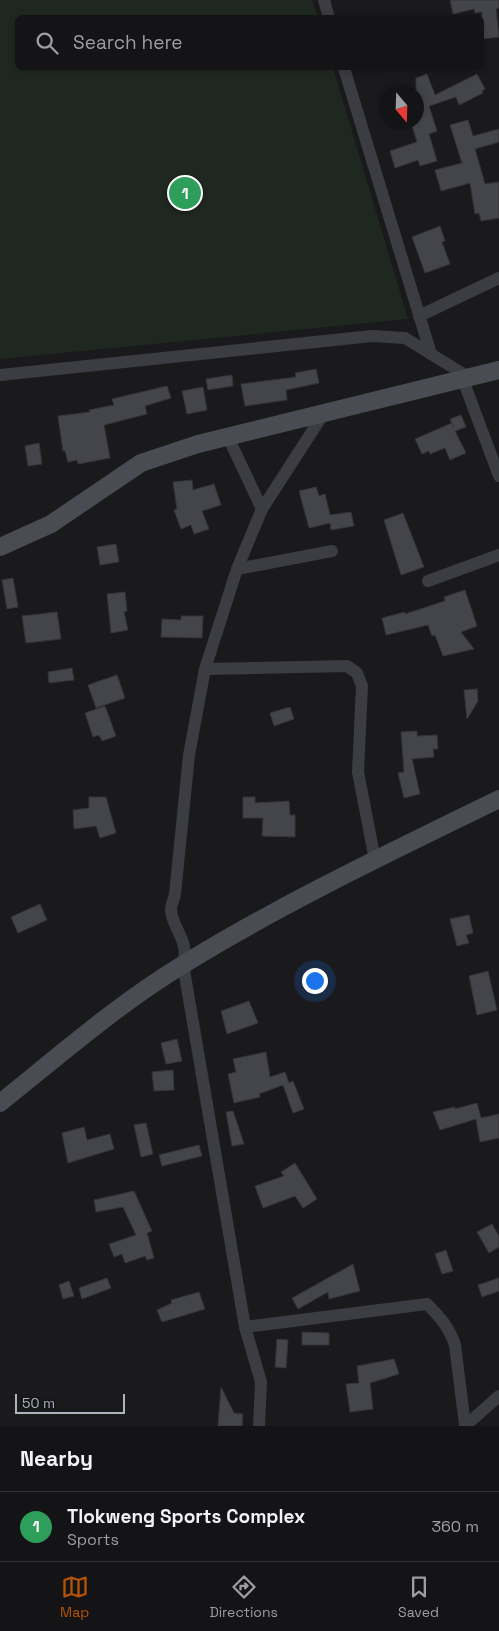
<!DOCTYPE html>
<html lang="en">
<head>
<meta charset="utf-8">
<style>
  body { margin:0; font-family:"Space Grotesk",sans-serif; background:#212123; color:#f1f3f6 }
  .compass { position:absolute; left:379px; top:85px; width:45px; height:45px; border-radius:50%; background:#141416; box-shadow:0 2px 8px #0003; rotate:161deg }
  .scale { position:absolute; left:15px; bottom:12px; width:110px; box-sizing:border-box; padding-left:5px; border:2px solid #acb3bd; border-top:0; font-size:14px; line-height:18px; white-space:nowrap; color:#acb3bd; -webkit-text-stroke:4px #151518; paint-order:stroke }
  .you { position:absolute; left:314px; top:980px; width:18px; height:18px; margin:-12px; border:4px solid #fff; border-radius:50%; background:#1a73e8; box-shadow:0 0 0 8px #1a73e833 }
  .badge { display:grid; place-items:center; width:32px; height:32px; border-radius:50%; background:#b45309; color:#fff; font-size:16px; font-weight:700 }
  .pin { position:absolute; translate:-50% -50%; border:2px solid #fff; box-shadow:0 1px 5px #0006 }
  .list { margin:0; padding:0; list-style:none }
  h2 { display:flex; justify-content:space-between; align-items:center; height:65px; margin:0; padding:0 20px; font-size:21px }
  h2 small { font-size:16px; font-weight:400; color:#9d9ea1 }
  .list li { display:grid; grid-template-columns:32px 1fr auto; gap:15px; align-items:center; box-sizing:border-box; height:70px; padding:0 20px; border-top:1px solid #333335 }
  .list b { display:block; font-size:19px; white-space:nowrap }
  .list p { margin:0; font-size:16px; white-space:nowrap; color:#9d9ea1 }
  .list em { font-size:16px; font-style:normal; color:#9d9ea1 }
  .icon { flex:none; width:28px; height:28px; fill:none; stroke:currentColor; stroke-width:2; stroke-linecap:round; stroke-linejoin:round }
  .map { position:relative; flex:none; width:499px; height:1426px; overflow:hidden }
  .search { position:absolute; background:#141416; box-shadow:0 2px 8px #0003; left:15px; right:15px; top:15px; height:55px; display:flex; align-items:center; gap:12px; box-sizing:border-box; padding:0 18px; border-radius:8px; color:#9d9ea1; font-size:19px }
  .sheet { height:135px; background:#141416 }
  nav { display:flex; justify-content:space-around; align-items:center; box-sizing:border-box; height:70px; border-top:1px solid #333335; background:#141416; font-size:14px; color:#9d9ea1 }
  nav a { display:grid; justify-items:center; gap:2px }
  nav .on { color:#b45309 }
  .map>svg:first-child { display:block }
  .green { fill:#1f2820 }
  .building { fill:#44454a; stroke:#343439 }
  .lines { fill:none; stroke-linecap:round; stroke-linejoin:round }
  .street { stroke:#3b3d42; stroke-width:12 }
  .secondary { stroke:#494c52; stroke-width:18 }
</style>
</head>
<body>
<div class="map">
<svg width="499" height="1426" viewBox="0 0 499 1426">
  <rect width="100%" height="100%" fill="#1a1a1d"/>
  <polygon class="green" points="0,0 312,0 318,17 18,18 18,68 333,68 408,319 0,359"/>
  <g class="building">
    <polygon points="450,0 499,0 499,8 496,9 499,37 482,39 482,12 475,13 474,9 453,14"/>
    <polygon points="427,74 435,95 477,74 485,89 482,91 483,93 459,105 456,97 429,106 437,131 429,134 437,161 420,166 418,160 395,168 390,151 417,142 411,122 416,122 416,78"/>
    <polygon points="468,120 473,136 499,129 499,142 475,149 485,184 499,182 499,218 481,221 479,213 475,214 470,183 441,191 435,170 462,163 450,125"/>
    <polygon points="440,226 445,241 442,242 450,264 425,273 412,237"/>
    <polygon points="316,369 319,383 286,390 287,400 245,406 241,384 296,377 295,373"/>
    <polygon points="232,375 233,386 208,390 206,379"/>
    <polygon points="167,386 171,398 145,406 147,414 104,425 110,458 78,464 77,460 68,462 65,451 63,451 58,416 90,412 89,410 114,405 112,399"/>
    <polygon points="203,387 207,410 187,414 182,391"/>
    <polygon points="461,415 466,427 455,431 466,453 450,460 445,448 430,454 429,451 422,454 415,439 452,423 454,428 450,419"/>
    <polygon points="39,443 42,464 28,466 25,446"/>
    <polygon points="192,480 193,490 214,484 221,505 202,511 209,529 194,534 191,525 181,529 174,510 177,509 173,482"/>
    <polygon points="316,487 319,496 325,494 330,515 351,512 354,526 331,530 330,523 309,528 299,491"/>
    <polygon points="403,513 424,567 401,575 384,520"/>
    <polygon points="116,544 119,562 100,565 97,547"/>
    <polygon points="13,578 18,607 7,609 2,580"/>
    <polygon points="465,590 477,626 461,632 474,649 443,656 435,635 432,636 428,625 386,635 382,618 405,612 405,614 445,601 444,597"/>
    <polygon points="125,592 127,611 124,612 128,630 111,633 107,594"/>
    <polygon points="57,612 61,639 26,643 22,616"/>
    <polygon points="181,616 203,616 202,638 161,637 162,619 181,620"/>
    <polygon points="72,668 74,680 49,683 48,672"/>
    <polygon points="117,675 125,698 96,708 88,685"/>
    <polygon points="477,689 478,701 467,719 464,690"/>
    <polygon points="105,706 116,736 102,741 99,735 93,737 85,713"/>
    <polygon points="290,707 294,719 274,726 270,713"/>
    <polygon points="417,731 417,736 437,735 438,749 433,749 434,757 412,759 420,794 404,798 398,773 404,772 401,732"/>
    <polygon points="89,797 106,797 116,833 100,838 96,826 74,829 73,810 89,808"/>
    <polygon points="243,797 255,797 255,803 289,801 290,815 295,815 295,837 262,836 263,818 243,818"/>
    <polygon points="40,904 47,920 18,933 11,917"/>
    <polygon points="469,915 473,933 466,935 469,943 457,946 450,919"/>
    <polygon points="488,971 497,1010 477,1015 469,976"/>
    <polygon points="249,1001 258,1023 227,1034 221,1011"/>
    <polygon points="177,1039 182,1061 166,1064 161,1043"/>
    <polygon points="266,1052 270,1077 285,1072 289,1083 293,1081 304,1109 293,1113 283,1085 259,1094 260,1097 234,1103 228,1074 236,1072 233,1059"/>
    <polygon points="173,1070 174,1090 154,1091 152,1072"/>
    <polygon points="477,1103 481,1118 499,1114 499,1138 480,1142 476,1119 440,1130 433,1112 455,1107 455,1109"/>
    <polygon points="233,1111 244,1144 232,1146 226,1112"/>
    <polygon points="146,1123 153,1154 141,1157 134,1125"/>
    <polygon points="84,1127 87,1140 110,1134 114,1149 68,1163 62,1133"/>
    <polygon points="199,1145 202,1156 162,1166 159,1155"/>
    <polygon points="295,1163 317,1199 303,1208 295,1196 263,1208 255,1186 284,1176 281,1172"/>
    <polygon points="134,1191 152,1231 147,1233 154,1258 147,1260 145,1256 125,1263 122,1254 114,1257 109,1244 136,1235 123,1207 96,1212 94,1200"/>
    <polygon points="492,1224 499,1236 499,1247 489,1253 477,1232"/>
    <polygon points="446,1250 453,1271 442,1274 435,1254"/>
    <polygon points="353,1264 360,1291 329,1299 328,1292 298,1309 292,1298"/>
    <polygon points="107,1278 111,1288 82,1299 79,1288"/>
    <polygon points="499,1278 499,1291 482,1297 478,1285"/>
    <polygon points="69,1281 74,1296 63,1299 59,1285"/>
    <polygon points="199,1292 205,1309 162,1322 157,1310 172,1303 171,1300"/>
    <polygon points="302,1332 329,1333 329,1345 302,1345"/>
    <polygon points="277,1339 288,1340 286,1368 275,1367"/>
    <polygon points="394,1359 399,1374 370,1383 373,1409 350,1412 346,1384 359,1383 357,1366"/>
    <polygon points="221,1387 234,1413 243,1414 242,1426 218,1426"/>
  </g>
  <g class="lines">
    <g class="street">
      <polyline points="324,0 329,18"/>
      <polyline points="344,68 431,354"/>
      <polyline points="419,316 499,278"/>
      <polyline points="0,375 372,336 405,338 470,378"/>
      <polyline points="463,380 499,476"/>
      <polyline points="228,437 262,509"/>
      <polyline points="237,569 332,551"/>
      <polyline points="428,581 499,555"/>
      <polyline points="205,669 347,666 357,673 362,686 358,772 375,860"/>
      <path d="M 245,1327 L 427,1304 C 440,1317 449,1327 455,1345 L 465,1425"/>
      <path d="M 259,1426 L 261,1382 L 245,1327 L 183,964 C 190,940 173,931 171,910 C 171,905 174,899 175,894 L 189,755 L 205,669 L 237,569 L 262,509 L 324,413"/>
      <polyline points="465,1426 499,1396"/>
    </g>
    <g class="secondary">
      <polyline points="0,547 51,524 141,463 198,444 499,370"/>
      <path d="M 0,1103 C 60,1055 118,1004 184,964 C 285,902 393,851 499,799"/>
    </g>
  </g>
</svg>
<svg class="compass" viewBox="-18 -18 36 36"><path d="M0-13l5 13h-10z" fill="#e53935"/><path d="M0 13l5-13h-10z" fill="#9d9ea1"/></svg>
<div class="scale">50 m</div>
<div class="you"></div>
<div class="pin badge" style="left:185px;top:193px;background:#2e9e5b">1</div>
<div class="search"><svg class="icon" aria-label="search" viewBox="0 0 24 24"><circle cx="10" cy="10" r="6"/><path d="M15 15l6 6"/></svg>Search here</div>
</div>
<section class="sheet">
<h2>Nearby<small></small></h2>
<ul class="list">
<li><span class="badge" style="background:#2e9e5b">1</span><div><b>Tlokweng Sports Complex</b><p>Sports</p></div><em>360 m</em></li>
</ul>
</section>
<nav>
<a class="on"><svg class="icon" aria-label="map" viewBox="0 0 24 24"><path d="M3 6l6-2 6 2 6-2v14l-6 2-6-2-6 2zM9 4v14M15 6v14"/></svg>Map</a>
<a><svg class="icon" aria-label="directions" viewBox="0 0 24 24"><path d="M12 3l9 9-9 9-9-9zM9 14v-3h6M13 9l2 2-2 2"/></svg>Directions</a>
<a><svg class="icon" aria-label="saved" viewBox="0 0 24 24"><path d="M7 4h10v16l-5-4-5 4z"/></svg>Saved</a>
</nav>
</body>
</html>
